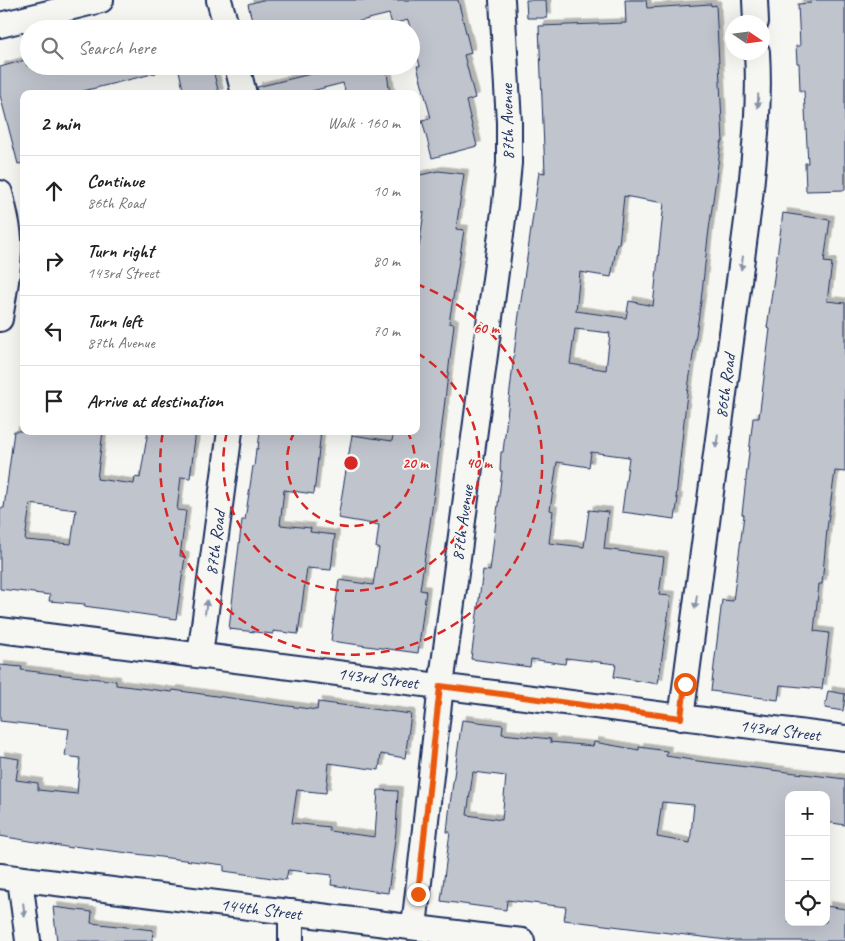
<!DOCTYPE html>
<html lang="en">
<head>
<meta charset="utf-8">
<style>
  body { margin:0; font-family:Caveat,sans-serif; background:#f2f2f2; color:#222 }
  .controls { position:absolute; right:15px; bottom:15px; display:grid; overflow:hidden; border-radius:10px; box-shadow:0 5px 20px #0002 }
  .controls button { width:45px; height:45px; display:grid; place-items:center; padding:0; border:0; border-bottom:1px solid #e0e0e0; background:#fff; color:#222; font:25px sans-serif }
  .compass { position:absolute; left:725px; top:15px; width:45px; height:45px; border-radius:50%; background:#fff; box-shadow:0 5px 20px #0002; rotate:103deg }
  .stop { position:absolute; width:15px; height:15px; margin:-11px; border:4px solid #ea580c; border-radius:50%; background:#fff }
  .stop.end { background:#ea580c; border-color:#fff; box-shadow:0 1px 5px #0008 }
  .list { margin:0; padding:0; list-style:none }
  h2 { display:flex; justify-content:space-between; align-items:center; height:65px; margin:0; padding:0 20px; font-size:21px }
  h2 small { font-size:16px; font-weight:400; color:#767676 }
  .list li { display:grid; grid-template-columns:32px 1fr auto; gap:15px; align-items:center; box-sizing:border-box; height:70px; padding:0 20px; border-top:1px solid #e0e0e0 }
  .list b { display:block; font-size:19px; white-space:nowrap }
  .list p { margin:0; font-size:16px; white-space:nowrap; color:#767676 }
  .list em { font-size:16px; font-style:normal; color:#767676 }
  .icon { flex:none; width:28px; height:28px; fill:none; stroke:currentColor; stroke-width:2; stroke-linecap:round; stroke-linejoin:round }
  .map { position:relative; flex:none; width:845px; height:941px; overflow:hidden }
  .search { position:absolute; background:#fff; box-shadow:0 5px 20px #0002; left:20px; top:20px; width:400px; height:55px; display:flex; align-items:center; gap:12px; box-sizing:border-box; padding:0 18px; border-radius:28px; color:#767676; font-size:19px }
  .panel { position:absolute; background:#fff; box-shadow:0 5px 20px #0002; left:20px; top:90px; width:400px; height:345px; border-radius:10px }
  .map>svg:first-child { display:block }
  .building { fill:#c0c4cd; stroke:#1b2f5e; fill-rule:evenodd; filter:url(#shadow) }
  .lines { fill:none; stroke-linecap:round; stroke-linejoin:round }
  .street-casing { stroke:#1b2f5e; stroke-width:28 }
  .street { stroke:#f6f6f2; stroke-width:24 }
  .oneway { fill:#8892a8 }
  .route { stroke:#ea580c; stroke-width:6 }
  .ring { fill:none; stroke:#d62828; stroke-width:2.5; stroke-dasharray:9 6 }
  .labels { text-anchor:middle; stroke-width:4; stroke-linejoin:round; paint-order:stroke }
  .street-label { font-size:18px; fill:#1b2f5e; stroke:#f6f6f2 }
  .centre { fill:#d62828; stroke:#f6f6f2; stroke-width:2.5 }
  .ring-label { font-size:15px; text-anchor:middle; font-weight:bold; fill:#d62828; stroke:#f6f6f2; stroke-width:4; stroke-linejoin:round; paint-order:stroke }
</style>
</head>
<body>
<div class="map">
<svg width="845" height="941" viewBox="0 0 845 941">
  <defs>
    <filter id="shadow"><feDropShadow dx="4.5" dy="-4.5" stdDeviation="0" flood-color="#0004"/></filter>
  </defs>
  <rect width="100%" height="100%" fill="#f6f6f2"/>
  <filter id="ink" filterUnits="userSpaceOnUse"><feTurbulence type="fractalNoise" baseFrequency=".02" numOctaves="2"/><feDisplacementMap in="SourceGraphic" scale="10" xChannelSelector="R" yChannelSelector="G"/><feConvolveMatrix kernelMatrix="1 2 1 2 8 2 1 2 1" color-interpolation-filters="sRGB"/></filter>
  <g filter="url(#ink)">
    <g class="building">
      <polygon points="262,0 458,0 471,53 464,55 475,98 466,101 477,146 432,158 422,120 431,118 417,66 420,66 408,20 392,24 389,14 328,29 254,29 248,4"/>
      <polygon points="526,0 546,0 547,18 527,18"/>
      <path d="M 625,0 L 646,0 L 647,8 L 711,4 L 711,6 L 716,5 L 723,142 L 721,142 L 708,237 L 701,301 L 686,402 L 676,498 L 678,498 L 675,519 L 622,512 L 629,457 L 591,452 L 589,467 L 557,462 L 550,510 L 553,511 L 549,543 L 584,547 L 589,510 L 608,512 L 604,549 L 664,557 L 659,595 L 671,596 L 658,684 L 614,677 L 616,664 L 566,658 L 565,664 L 531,659 L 530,667 L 471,659 L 483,570 L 490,571 L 502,471 L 500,471 L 501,452 L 503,452 L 517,329 L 539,172 L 545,173 L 539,26 L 626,23 ZM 624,196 L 664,203 L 653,306 L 629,301 L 626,318 L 576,311 L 580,272 L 611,277 L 617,244 L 619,244 ZM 575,329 L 610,333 L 606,370 L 570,364 Z"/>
      <polygon points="810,0 845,0 845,190 806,191 805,163 808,163 804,91 800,91 799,63 797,63 796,46 800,46 798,4 811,3"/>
      <polygon points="25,60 27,66 156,66 156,73 71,94 24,94 24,163 18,164 0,95 0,67"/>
      <polygon points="178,66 212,66 219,94 184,94"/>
      <polygon points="331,66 386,66 390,94 346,94 343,83 300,94 258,94 257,87 331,69"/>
      <polygon points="438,171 464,174 456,229 464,230 449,323 454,324 432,509 420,590 426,591 418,653 331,641 339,580 373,585 379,548 376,548 379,525 338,518 352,435 392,441 394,431 416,431 416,250 419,247 424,212 416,211 416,176"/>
      <polygon points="783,213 830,220 824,262 832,263 827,301 845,303 845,472 835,471 827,529 822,584 819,584 814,631 829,633 822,689 780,685 778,700 711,691 722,600 733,601 744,515 742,514 753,418 759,418 770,329 767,328"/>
      <path d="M 14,431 L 103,431 L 97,479 L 134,484 L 135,477 L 140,478 L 148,431 L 196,431 L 190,478 L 181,477 L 177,510 L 186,511 L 180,556 L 185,557 L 176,619 L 84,606 L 85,604 L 49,601 L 50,595 L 0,589 L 0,508 L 4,508 ZM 30,504 L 76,510 L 71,544 L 25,540 Z"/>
      <polygon points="260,431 321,431 314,494 284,490 280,525 311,528 310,532 335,535 331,570 307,568 298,634 273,631 273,634 229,629 242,520 245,520 253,466 254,467 256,449 258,449"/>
      <polygon points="0,665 22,667 21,670 116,681 116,685 172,692 173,690 317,710 318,702 411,714 405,758 381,754 379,770 329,763 326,793 297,790 292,823 329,827 329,831 375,837 378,790 398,791 396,832 388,893 331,885 332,875 288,870 286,880 224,871 224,865 73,846 72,848 0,836 0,756 19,759 16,780 38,783 38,790 77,794 80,758 65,756 69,729 0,721"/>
      <polygon points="828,691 845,694 843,711 825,708"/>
      <path d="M 462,720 L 503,725 L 502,734 L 551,739 L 550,742 L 593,746 L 594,742 L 639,750 L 639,747 L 667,751 L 666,756 L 698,761 L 845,779 L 845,825 L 826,822 L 826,795 L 789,795 L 789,922 L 826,922 L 826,906 L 845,909 L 845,941 L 735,941 L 564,920 L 566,907 L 507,900 L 506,910 L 441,901 L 450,832 L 447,832 L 450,804 ZM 473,772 L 506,776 L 502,820 L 467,815 ZM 662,802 L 694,805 L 690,843 L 657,837 Z"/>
      <polygon points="53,907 92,912 91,923 153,930 152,941 57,941"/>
    </g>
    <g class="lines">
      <g class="street-casing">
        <g id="street">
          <polyline points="219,0 227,29"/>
          <polyline points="755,0 756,22"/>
          <polyline points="0,25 101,0"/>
          <polyline points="237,66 244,94"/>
          <path d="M 0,193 C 4,208 8,223 9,239 C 10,265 4,293 0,319"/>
          <polyline points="0,630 845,738"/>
          <polyline points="200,655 230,431"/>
          <path d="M 681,718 L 750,198 C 755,149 760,102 757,52"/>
          <polyline points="0,876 522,941"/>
          <polyline points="20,879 28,941"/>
          <polyline points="414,927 441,686 505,204 509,163 509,122 502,0"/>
          <polyline points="291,941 291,912"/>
        </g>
      </g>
      <use href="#street" class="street"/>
    </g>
    <defs><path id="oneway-solid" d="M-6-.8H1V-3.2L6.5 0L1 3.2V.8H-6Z" transform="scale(1.25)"/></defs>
    <g class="oneway">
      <use href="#oneway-solid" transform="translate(758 101) rotate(92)"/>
      <use href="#oneway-solid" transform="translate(742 263) rotate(98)"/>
      <use href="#oneway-solid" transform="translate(717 441) rotate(98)"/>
      <use href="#oneway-solid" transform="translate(696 602) rotate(98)"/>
      <use href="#oneway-solid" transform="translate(206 607) rotate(-82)"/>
      <use href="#oneway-solid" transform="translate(24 910) rotate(83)"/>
    </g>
  </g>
  <g class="lines" filter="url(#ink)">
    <polyline class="route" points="418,894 440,686 681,718 685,684"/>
  </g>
  <g class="ring">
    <path d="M407 431A64 64 0 1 1 295 431"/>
    <path d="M417 353A128 128 0 1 1 227 432"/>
    <path d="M416 284A191 191 0 1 1 163 431"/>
  </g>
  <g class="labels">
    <g class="street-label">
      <text transform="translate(507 122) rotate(-91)" y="6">87th Avenue</text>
      <text transform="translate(725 386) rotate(-82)" y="6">86th Road</text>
      <text transform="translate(462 523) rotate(-82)" y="6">87th Avenue</text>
      <text transform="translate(215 543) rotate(-82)" y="6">87th Road</text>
      <text transform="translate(378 678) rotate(7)" y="6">143rd Street</text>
      <text transform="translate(780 730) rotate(7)" y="6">143rd Street</text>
      <text transform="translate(261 909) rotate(7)" y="6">144th Street</text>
    </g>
  </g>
  <circle cx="351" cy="463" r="8" class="centre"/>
  <g class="ring-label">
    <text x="486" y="333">60 m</text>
    <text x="415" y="468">20 m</text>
    <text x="479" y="468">40 m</text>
  </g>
</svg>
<div class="controls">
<button>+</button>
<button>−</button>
<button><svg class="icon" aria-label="locate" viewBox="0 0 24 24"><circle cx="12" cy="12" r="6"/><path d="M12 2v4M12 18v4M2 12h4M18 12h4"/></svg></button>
</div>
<svg class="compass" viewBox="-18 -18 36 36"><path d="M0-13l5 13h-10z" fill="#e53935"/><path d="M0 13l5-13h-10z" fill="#767676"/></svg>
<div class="stop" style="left:685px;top:684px"></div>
<div class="stop end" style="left:418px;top:894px"></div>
<div class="search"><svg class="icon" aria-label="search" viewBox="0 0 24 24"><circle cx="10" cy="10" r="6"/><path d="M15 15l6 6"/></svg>Search here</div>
<section class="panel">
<h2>2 min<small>Walk · 160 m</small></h2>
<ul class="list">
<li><svg class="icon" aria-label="ahead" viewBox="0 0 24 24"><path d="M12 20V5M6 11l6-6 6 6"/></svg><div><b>Continue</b><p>86th Road</p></div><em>10 m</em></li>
<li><svg class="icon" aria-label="right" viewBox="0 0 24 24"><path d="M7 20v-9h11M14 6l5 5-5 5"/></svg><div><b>Turn right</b><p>143rd Street</p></div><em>80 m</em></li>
<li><svg class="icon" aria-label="left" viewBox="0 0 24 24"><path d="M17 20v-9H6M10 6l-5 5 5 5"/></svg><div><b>Turn left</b><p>87th Avenue</p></div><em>70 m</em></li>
<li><svg class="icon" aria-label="arrive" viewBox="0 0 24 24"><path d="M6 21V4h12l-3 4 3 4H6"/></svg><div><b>Arrive at destination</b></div></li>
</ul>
</section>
</div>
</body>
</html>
